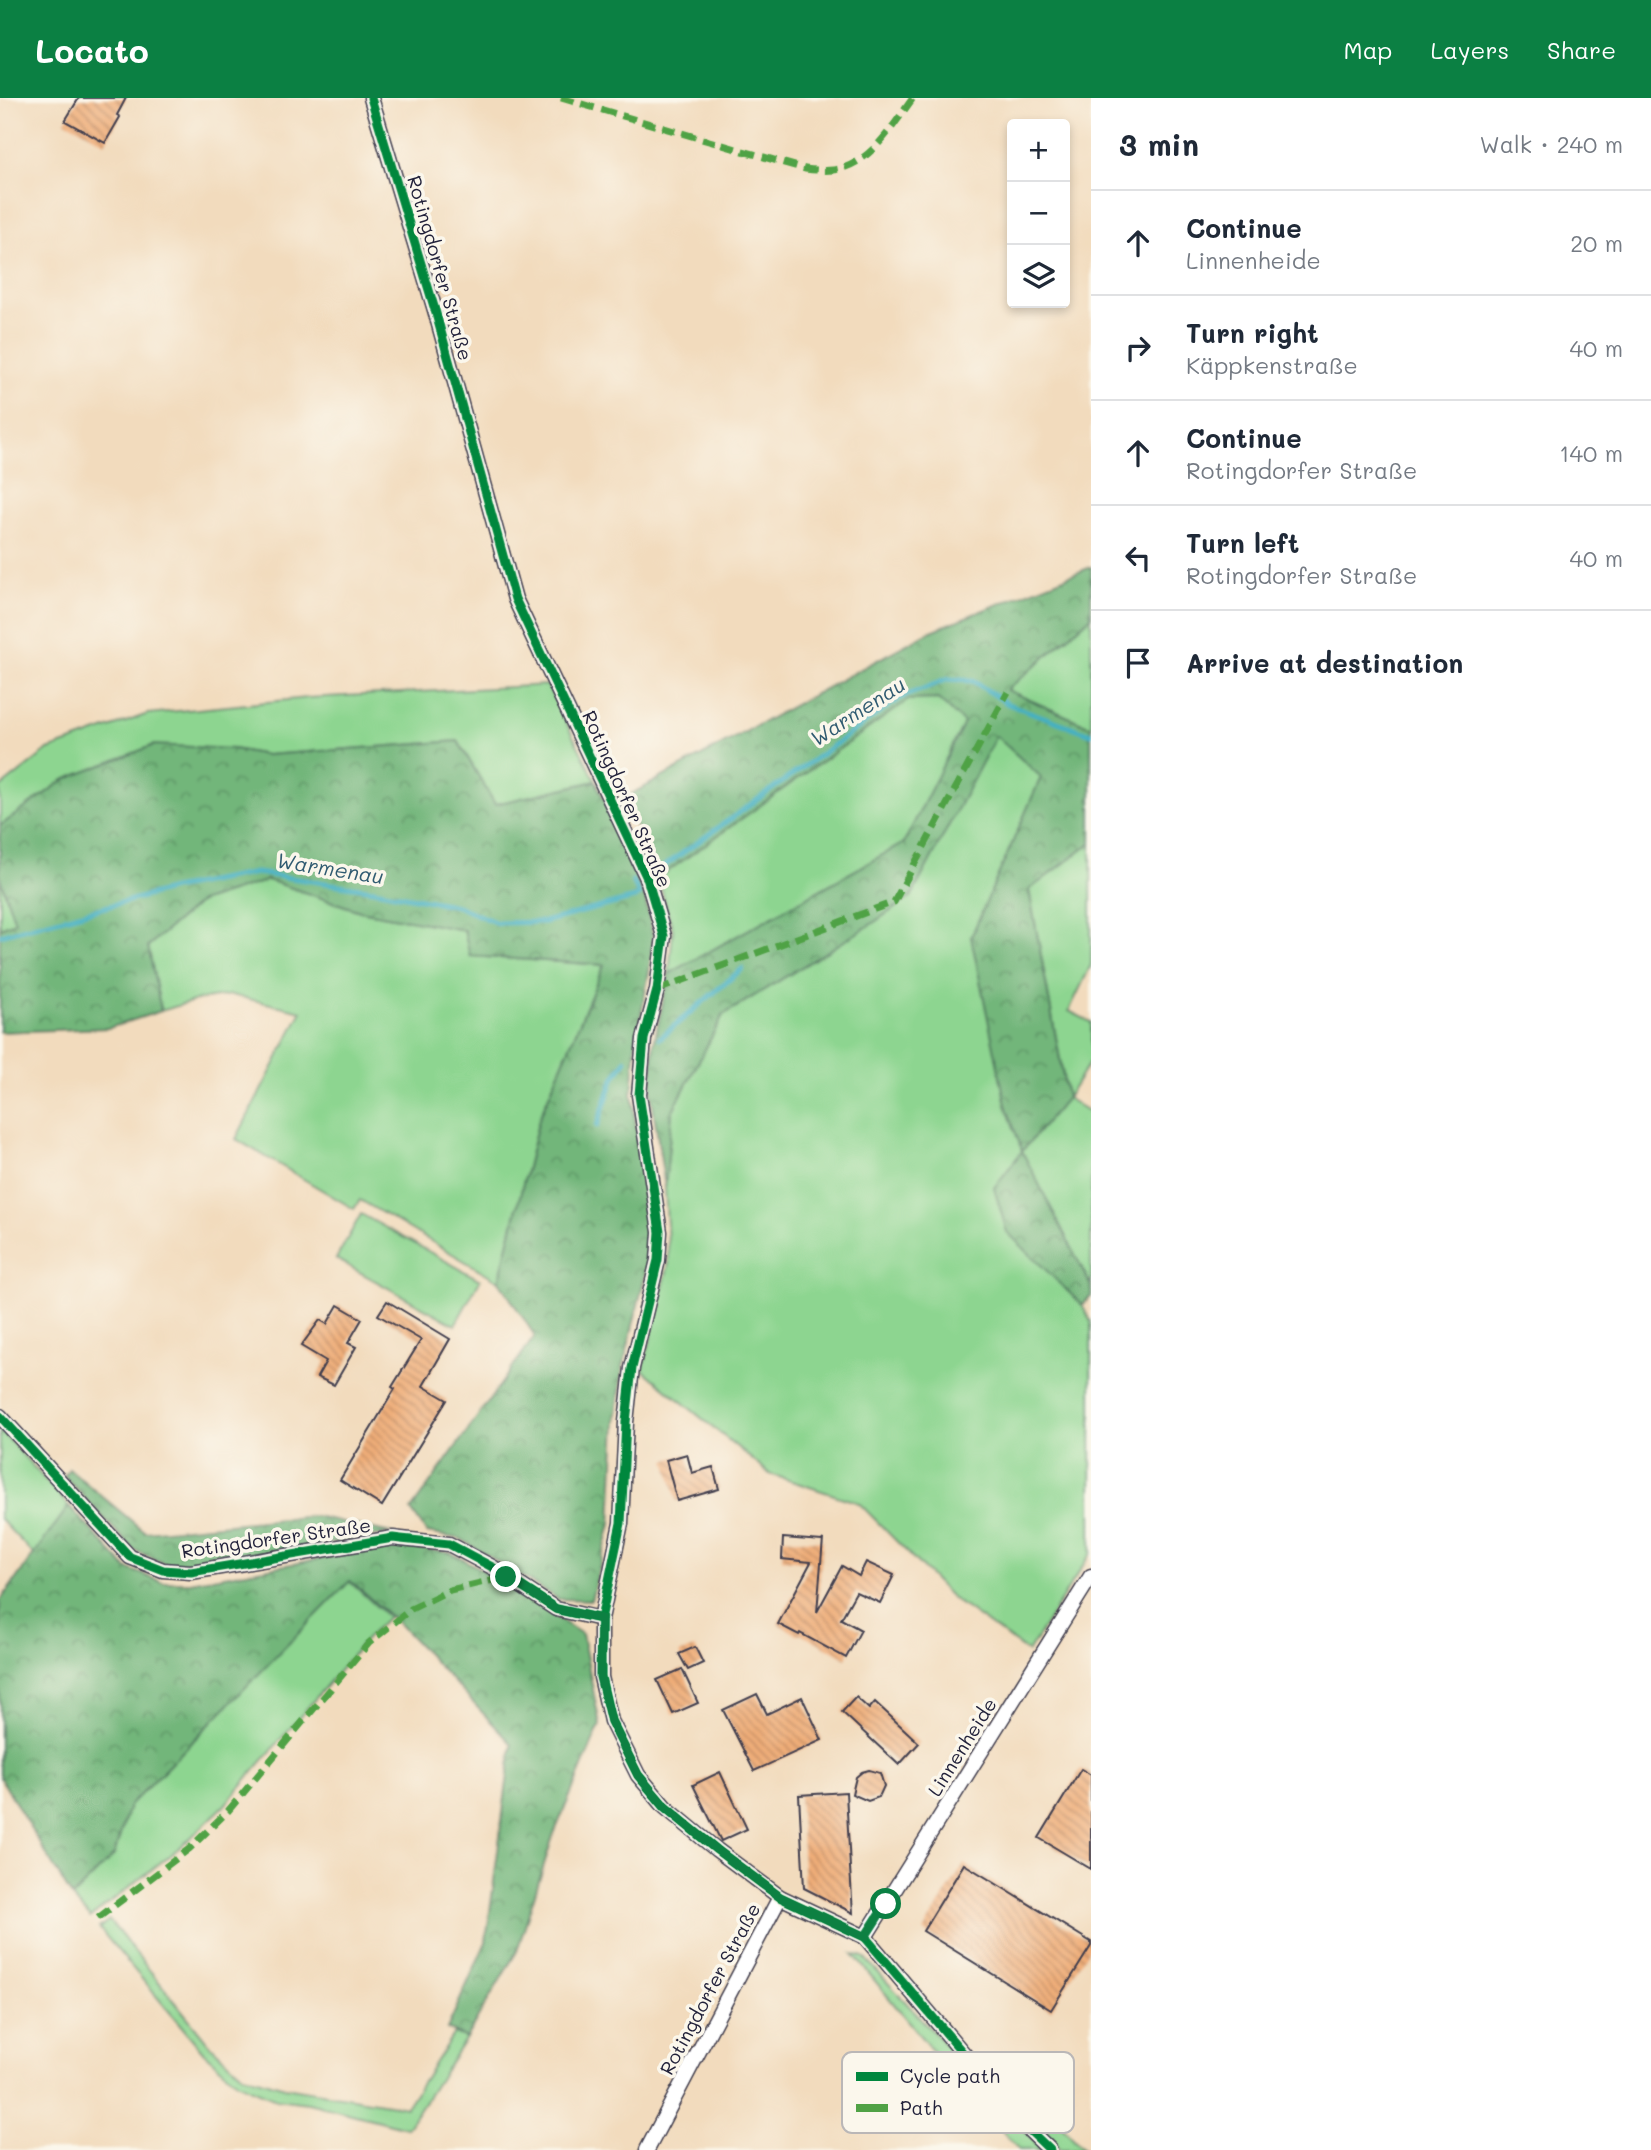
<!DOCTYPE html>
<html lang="en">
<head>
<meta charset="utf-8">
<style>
  body { margin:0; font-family:Mali,sans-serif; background:#f2f2f3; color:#1f2937 }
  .controls { position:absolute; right:21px; top:21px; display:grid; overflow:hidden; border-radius:7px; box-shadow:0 4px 10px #0003 }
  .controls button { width:63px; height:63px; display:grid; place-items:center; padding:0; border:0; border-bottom:2px solid #e0e1e3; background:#fff; color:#1f2937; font:35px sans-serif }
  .stop { position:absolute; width:21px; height:21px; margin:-16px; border:5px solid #0b8043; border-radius:50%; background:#fff }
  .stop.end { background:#0b8043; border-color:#fff; box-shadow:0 2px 7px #0008 }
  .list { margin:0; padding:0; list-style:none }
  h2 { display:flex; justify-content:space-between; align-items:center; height:91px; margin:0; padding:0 28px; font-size:30px }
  h2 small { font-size:23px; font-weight:400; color:#747a83 }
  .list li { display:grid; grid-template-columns:46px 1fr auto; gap:21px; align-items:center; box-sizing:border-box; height:105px; padding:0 28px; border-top:2px solid #e0e1e3 }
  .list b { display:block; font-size:26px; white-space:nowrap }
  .list p { margin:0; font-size:23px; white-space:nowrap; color:#747a83 }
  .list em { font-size:23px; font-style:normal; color:#747a83 }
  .icon { flex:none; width:38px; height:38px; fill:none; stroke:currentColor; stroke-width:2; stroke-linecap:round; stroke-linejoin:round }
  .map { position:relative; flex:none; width:1091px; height:2052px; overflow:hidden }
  header { display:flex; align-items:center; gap:42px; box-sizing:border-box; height:98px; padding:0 35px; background:#0b8043; color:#fff }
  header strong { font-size:33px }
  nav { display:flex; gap:38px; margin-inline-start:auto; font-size:24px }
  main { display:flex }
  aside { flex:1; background:#fff }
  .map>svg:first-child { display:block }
  .grass { fill:#8dd590; stroke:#587c66; stroke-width:2 }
  .forest { fill:url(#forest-crowns); stroke:#4a6c5a; stroke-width:2 }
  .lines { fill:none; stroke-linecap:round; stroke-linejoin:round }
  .stream { stroke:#44b0c2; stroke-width:5 }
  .building { fill:url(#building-back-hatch) }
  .street-casing { stroke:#413e4e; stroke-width:17 }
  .street { stroke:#fff; stroke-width:14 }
  .quiet { stroke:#50a245; stroke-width:7; stroke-dasharray:14 7; stroke-linecap:butt }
  .cycleway-casing { stroke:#fbf7ec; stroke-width:13 }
  .cycleway { stroke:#00873e; stroke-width:9 }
  .route { stroke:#0b8043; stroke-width:9 }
  .labels { text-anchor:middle; stroke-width:7; stroke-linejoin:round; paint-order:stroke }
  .street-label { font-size:19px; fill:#22223b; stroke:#fbf7ec }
  .water-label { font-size:21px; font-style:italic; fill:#305b71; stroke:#fbf7ec }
  .key { fill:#fbf7ec; stroke:#bab7b7; stroke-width:2 }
  .key-label { font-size:19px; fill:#22223b }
</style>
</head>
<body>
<header>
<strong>Locato</strong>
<nav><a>Map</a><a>Layers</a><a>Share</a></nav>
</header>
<main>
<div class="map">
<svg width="1091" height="2052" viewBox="0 0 1091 2052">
  <defs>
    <pattern id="forest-crowns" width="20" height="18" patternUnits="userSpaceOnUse" patternTransform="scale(1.75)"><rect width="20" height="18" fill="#72b67a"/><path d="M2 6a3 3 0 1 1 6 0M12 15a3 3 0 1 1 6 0" fill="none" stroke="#5d9465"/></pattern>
    <pattern id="building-back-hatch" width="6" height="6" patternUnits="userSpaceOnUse" patternTransform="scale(1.75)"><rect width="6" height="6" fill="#efad78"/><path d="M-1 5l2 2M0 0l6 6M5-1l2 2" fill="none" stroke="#c18c64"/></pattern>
  </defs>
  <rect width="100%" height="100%" fill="#fbf7ec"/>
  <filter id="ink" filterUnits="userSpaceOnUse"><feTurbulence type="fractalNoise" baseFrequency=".0143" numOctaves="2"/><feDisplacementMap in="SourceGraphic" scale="14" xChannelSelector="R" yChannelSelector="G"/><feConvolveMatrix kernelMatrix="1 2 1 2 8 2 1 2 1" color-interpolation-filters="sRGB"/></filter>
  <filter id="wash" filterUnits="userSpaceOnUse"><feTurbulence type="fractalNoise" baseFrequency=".00686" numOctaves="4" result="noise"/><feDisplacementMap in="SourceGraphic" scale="28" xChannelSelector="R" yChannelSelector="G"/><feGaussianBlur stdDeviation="1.57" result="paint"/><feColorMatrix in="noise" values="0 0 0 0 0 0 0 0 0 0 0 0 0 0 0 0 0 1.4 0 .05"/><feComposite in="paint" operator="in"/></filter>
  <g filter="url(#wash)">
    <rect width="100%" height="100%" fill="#f2dbbd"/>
    <g class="grass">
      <polygon points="1091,519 1091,629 1007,592"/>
      <polygon points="547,587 596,683 495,707 458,643 266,657 234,651 64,682 0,728 0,690 48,652 148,616 307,600"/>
      <polygon points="938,601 965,625 904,745 669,876 673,832 658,780 908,602"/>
      <polygon points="995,637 1042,679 971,839 1067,1000 1029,791 1091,745 1091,867 1069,913 1091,924 1091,962 1067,1000 1091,1015 1091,1188 1022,1054 994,1090 1082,1207 1091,1224 1091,1455 1028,1554 952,1500 859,1405 770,1376 643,1272 669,1165 665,1090 672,1014 723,917 870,827 911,799"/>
      <polygon points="0,780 15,824 0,830"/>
      <polygon points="268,782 360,813 464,832 470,858 604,867 539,1021 499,1183 360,1102 354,1111 236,1041 302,913 231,897 197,902 161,913 148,848 200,804"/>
      <polygon points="361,1116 480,1182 455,1227 336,1161"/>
      <polygon points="0,1332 69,1408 34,1457 0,1421"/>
      <polygon points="349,1483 388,1519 366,1541 224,1708 184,1746 90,1820 72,1799 114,1757 129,1708"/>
      <polygon points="109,1822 209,1946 243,1977 285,1989 406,2009 454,1935 466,1940 407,2030 308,2005 276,2001 238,1985 204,1955 99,1830"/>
      <polygon points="853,1856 864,1859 1042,2052 1019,2052 939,1961"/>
      <polygon points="1012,1975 1084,2052 1061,2052 1029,2023 999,1987"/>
    </g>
    <g class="forest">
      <polygon points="1091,469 1091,519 1007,592 1091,629 1091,745 1029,792 1067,1000 1022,1053 1091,1188 1091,1198 1082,1207 1007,1134 994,1090 1022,1053 1006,1007 971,839 1041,679 996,638 911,799 870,827 723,917 672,1014 665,1090 651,994 654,945 669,876 904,745 964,625 938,601 908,602 658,780 624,700 929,534"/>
      <polygon points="458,643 495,706 596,683 645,800 653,839 649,874 636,943 632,996 649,1136 649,1161 623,1269 616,1323 611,1426 591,1502 558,1501 461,1441 427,1435 411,1412 535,1238 499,1183 539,1021 604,867 470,858 464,832 360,813 268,782 200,804 148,848 161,913 109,930 0,934 0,830 15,824 0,780 0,728 64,682 154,647 234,651 266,657"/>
      <polygon points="69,1371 145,1434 315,1418 391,1435 191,1468 166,1466 134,1452 64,1378"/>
      <polygon points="69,1408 126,1470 162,1484 190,1484 394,1448 451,1455 490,1476 582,1536 600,1627 553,1738 517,1853 466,1940 447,1931 486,1844 512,1646 401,1528 350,1483 129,1708 114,1757 72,1799 0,1679 0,1503"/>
    </g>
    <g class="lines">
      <g class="stream">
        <polyline points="663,769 900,600 948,581 973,583 1008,606 1091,636"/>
        <polyline points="0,837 173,791 256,775 374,792 457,808 497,825 544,824 635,800 639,797 633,783"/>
        <polyline points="660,940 742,871"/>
        <polyline points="597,1028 613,982 626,962"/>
      </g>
    </g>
    <g id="blocks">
      <g class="building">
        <polygon points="79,0 126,0 117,17 120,19 105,45 65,23"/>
        <polygon points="387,1203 450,1241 423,1288 447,1302 382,1408 340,1382 395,1291 392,1289 421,1242 378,1217"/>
        <polygon points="338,1207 362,1221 348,1245 356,1249 334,1287 317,1279 326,1263 301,1248 320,1222 327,1226"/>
        <polygon points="687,1356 692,1375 713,1369 719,1391 677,1403 666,1362"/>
        <polygon points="783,1440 822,1443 823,1441 817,1514 842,1468 859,1478 866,1464 894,1477 880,1505 856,1494 841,1521 861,1532 846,1560 800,1535 799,1537 778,1526 811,1464 782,1461"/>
        <polygon points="695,1549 703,1565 688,1572 679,1556"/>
        <polygon points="682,1571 698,1605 673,1616 657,1582"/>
        <polygon points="757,1596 767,1616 802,1599 822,1642 754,1673 723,1612"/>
        <polygon points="856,1599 869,1611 875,1604 919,1645 899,1667 842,1614"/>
        <polygon points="1081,1671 1091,1677 1091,1771 1039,1740"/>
        <polygon points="869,1672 880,1675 884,1688 879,1699 868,1703 852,1696 856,1679 862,1674"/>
        <polygon points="720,1674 747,1731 721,1743 693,1687"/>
        <polygon points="846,1694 850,1770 853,1815 804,1790 799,1697"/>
        <polygon points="964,1766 1091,1844 1091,1848 1051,1912 923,1833"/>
      </g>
    </g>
  </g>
  <g filter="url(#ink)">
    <use href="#blocks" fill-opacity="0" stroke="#413e4e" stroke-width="2"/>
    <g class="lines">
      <g class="street-casing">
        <g id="street">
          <polyline points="371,0 435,212 515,501 647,780 664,838 657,892 644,941 639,997 660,1134 658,1162 632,1270 626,1324 621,1425 601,1521 601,1579 611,1623 638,1677 665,1709 717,1752 780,1799 865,1839 1024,2027 1050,2052"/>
          <polyline points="0,1318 130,1459 163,1472 191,1474 393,1440 401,1441 449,1446 494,1470 556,1511 601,1521"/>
          <polyline points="865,1839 1091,1478"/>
          <polyline points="647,2052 780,1799"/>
        </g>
      </g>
      <use href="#street" class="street"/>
      <g class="quiet">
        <path d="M 561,0 L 805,71 C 814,72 824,73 833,72 C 870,68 893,27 913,0"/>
        <polyline points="657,892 894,804 1008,594"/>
        <polyline points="98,1820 189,1751 228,1713 369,1545 411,1511 450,1492 506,1479"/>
      </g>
      <g class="cycleway-casing">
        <g id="cycleway">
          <polyline points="371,0 435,212 515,501 647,780 664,838 657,892 644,941 639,997 660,1134 658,1162 632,1270 626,1324 621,1425 601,1521 601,1579 611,1623 638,1677 665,1709 717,1752 780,1799 865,1839 1024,2027 1050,2052"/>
          <polyline points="0,1318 130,1459 163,1472 191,1474 393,1440 401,1441 449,1446 494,1470 556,1511 601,1521"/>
        </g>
      </g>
      <use href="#cycleway" class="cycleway"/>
    </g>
  </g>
  <g class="lines" filter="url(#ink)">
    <polyline class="route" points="506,1479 556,1511 601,1521 600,1579 611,1623 638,1677 665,1709 717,1752 780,1799 865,1839 886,1806"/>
  </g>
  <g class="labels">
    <g class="street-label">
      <text transform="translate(440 170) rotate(74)" y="7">Rotingdorfer Straße</text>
      <text transform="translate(627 701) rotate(66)" y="7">Rotingdorfer Straße</text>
      <text transform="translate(276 1440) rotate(-8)" y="7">Rotingdorfer Straße</text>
      <text transform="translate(962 1649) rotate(-58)" y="7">Linnenheide</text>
      <text transform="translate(710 1891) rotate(-62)" y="7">Rotingdorfer Straße</text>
    </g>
    <g class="water-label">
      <text transform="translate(858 614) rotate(-33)" y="7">Warmenau</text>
      <text transform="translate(330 771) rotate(9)" y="7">Warmenau</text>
    </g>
  </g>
  <rect x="842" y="1954" width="232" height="81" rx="10" class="key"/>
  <rect x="856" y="1974" width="32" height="9" fill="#00873e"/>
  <rect x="856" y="2006" width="32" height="8" fill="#50a245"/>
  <g class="key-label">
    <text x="900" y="1985">Cycle path</text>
    <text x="900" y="2017">Path</text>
  </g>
</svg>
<div class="controls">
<button>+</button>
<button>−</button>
<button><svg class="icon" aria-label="layers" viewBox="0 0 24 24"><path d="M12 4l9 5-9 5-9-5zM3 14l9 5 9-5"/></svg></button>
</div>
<div class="stop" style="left:886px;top:1806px"></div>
<div class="stop end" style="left:506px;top:1479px"></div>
</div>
<aside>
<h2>3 min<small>Walk · 240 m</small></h2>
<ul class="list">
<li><svg class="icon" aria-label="ahead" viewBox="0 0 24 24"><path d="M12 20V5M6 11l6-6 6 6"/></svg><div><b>Continue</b><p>Linnenheide</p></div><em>20 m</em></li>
<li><svg class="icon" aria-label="right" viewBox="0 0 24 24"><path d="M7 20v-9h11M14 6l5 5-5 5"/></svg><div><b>Turn right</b><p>Käppkenstraße</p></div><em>40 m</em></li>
<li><svg class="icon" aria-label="ahead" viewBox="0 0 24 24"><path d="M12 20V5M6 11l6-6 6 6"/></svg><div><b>Continue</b><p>Rotingdorfer Straße</p></div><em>140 m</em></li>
<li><svg class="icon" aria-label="left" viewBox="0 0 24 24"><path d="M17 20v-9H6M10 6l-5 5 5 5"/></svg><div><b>Turn left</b><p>Rotingdorfer Straße</p></div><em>40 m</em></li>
<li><svg class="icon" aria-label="arrive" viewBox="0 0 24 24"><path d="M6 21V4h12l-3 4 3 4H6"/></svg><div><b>Arrive at destination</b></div></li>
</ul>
</aside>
</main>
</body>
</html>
